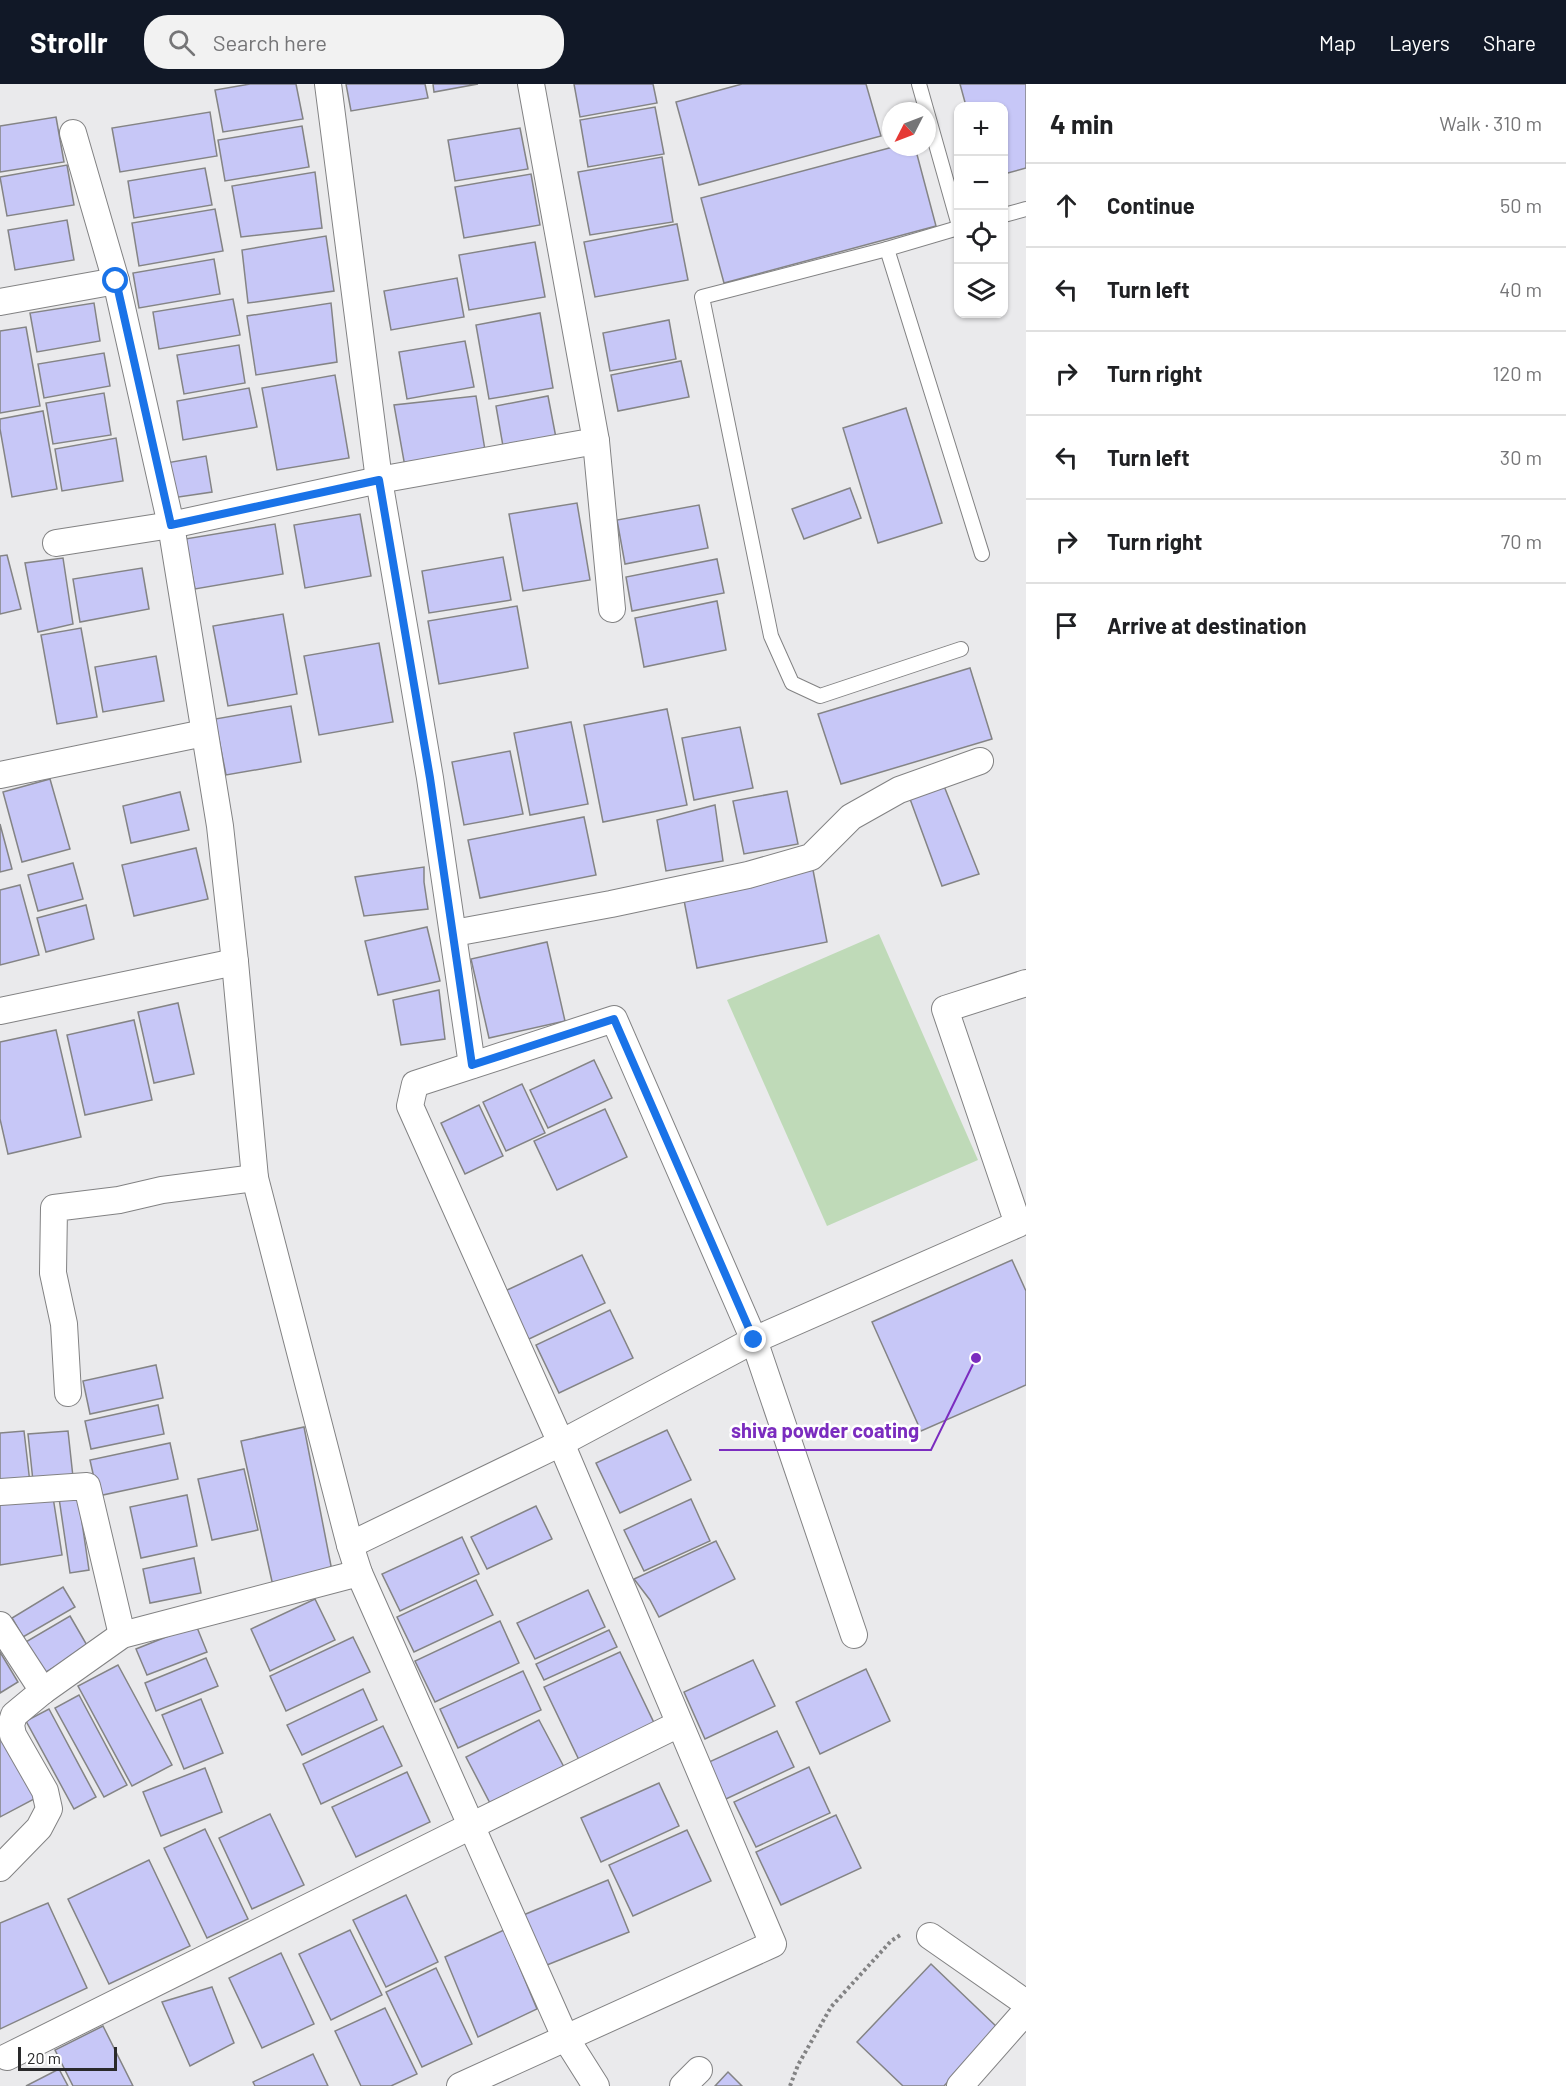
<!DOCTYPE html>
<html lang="en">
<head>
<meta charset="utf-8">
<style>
  body { margin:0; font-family:Barlow,sans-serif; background:#f2f2f2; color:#202124 }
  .controls { position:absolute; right:18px; top:18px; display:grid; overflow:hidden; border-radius:12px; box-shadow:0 2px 4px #0004 }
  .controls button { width:54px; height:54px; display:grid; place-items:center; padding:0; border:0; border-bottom:2px solid #e0e0e0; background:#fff; color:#202124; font:30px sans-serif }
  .compass { position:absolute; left:882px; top:18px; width:54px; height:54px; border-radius:50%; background:#fff; box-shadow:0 2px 4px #0004; rotate:228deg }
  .scale { position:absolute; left:18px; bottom:15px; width:99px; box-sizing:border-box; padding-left:6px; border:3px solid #29292a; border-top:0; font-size:16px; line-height:21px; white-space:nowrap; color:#29292a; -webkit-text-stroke:4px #fff; paint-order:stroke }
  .stop { position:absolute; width:18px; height:18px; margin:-14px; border:4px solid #1a73e8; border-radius:50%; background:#fff }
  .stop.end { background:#1a73e8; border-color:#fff; box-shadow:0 2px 6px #0008 }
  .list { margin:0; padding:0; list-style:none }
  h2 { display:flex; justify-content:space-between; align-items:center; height:78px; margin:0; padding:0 24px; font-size:26px }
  h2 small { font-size:20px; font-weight:400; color:#757577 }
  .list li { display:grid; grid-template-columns:39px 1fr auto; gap:18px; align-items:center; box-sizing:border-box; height:84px; padding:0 24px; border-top:2px solid #e0e0e0 }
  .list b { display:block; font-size:22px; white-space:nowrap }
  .list em { font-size:20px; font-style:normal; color:#757577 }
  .icon { flex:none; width:33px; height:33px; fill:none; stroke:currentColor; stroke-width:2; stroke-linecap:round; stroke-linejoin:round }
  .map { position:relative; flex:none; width:1026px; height:2002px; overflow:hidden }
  header { display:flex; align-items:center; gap:36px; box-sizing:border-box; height:84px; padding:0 30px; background:#111827; color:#fff }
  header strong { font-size:28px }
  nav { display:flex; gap:33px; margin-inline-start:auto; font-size:21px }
  .search { width:420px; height:54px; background:#f2f2f2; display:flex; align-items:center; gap:15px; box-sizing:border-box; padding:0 21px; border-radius:24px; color:#757577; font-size:22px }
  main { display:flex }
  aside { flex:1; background:#fff }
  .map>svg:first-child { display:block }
  .green { fill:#bfdab8 }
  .building { fill:#c7c7f7; stroke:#848485; stroke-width:1.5 }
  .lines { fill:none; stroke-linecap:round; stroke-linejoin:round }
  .service-casing { stroke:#828283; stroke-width:16 }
  .minor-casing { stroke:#828283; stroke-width:28 }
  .path { stroke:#838384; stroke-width:4; stroke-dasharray:3 3; stroke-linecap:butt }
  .service { stroke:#fff; stroke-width:14 }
  .minor { stroke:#fff; stroke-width:26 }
  .route { stroke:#1a73e8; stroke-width:8 }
  .leader { fill:none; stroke:#7b2cbf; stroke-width:2 }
  .callout-dot { fill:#7b2cbf; stroke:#fff; stroke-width:2 }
  .callout-label { font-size:20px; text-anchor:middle; font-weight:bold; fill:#7b2cbf; stroke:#fff; stroke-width:5; stroke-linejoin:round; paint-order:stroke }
</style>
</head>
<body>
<header>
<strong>Strollr</strong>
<div class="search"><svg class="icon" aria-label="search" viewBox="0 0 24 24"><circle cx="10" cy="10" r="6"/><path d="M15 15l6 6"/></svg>Search here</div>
<nav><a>Map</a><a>Layers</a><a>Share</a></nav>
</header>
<main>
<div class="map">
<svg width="1026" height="2002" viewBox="0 0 1026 2002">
  <rect width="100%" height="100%" fill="#eaeaec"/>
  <polygon class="green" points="879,850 978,1076 827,1142 727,916"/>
  <g class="building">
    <polygon points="250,0 296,0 303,35 223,48 215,6"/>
    <polygon points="346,0 425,0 428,14 351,27"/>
    <polygon points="433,0 478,0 434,8"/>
    <polygon points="574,0 653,0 657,19 580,33"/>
    <polygon points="742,0 866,0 881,52 699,101 676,18"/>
    <polygon points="960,0 1026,0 1026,84 1004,90 1004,22 966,22"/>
    <polygon points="655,23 664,70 588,83 580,36"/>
    <polygon points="210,28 217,72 120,88 112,44"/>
    <polygon points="56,33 64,78 0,88 0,42"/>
    <polygon points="302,42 309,83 225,97 218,56"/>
    <polygon points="520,44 528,85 455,97 448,56"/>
    <polygon points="893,63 915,63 936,142 724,199 701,114"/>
    <polygon points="662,73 673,138 590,151 578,88"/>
    <polygon points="67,81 74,121 7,132 0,93"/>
    <polygon points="205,84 212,121 134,134 128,97"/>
    <polygon points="315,88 322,144 241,153 232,102"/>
    <polygon points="531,90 540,141 464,154 455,103"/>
    <polygon points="215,125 223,167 139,182 132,139"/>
    <polygon points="67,136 74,176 15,186 8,146"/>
    <polygon points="677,140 688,196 595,213 584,158"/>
    <polygon points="326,152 334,207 248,219 242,166"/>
    <polygon points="535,158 545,213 469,226 459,171"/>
    <polygon points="214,175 220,210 139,224 133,189"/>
    <polygon points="457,194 464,233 391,246 384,207"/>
    <polygon points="233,215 240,251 159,265 153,228"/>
    <polygon points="94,219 100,257 37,268 30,229"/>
    <polygon points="331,219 337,278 256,291 247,232"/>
    <polygon points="540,229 553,304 489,315 476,241"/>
    <polygon points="669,236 676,275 610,287 603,249"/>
    <polygon points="26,243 40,322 0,329 0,247"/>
    <polygon points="465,257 474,303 407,315 399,268"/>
    <polygon points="239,261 245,299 184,310 177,271"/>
    <polygon points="104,269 110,302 44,314 38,280"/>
    <polygon points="681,277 689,313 618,327 611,291"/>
    <polygon points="335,291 349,374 277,386 262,304"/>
    <polygon points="249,304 257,343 183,356 177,317"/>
    <polygon points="104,309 111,351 53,360 46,319"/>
    <polygon points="476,312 486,372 405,383 394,321"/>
    <polygon points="548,312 557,359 504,368 496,322"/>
    <polygon points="906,324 942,439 878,459 843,344"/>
    <polygon points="43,327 57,405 12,413 0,345 0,335"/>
    <polygon points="116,354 123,397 62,407 55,365"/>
    <polygon points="206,372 212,408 172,414 166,379"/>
    <polygon points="850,404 861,434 804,455 792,425"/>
    <polygon points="577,419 590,496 523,507 509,430"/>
    <polygon points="699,421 708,464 625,480 617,436"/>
    <polygon points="360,430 371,492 305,504 294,441"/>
    <polygon points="275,440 283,490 195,505 185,455"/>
    <polygon points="7,471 21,525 0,530 0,472"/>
    <polygon points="503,473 511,516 429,529 422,487"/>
    <polygon points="63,474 73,540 38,548 25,479"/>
    <polygon points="717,475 724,509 632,527 626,493"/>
    <polygon points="142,484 149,525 80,538 73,495"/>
    <polygon points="717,517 726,566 644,583 635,534"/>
    <polygon points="517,522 528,584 439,600 428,537"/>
    <polygon points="283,530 297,610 228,622 213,542"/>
    <polygon points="81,544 97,633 57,640 41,551"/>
    <polygon points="379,559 393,638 319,651 304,572"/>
    <polygon points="156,572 164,617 103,628 95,583"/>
    <polygon points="970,584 992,655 841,700 818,630"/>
    <polygon points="291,622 301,678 226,691 215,635"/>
    <polygon points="667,625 687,721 603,738 584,641"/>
    <polygon points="571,638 588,720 530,731 514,649"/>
    <polygon points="740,643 753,704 694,716 682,654"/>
    <polygon points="510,667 523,730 464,741 452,678"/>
    <polygon points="50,695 70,765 22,778 3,708"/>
    <polygon points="944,702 979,790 942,802 910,715"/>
    <polygon points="787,707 798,760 744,770 733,717"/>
    <polygon points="180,708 189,746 131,759 123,722"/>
    <polygon points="715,721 723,777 666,787 657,736"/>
    <polygon points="584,733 596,791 480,814 468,756"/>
    <polygon points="0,740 12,785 0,788"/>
    <polygon points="196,764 208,815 134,832 122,781"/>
    <polygon points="73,779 83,815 38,827 28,791"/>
    <polygon points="424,783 424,798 428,825 364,832 355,793"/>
    <polygon points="813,786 827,858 697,884 683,811"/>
    <polygon points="20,801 39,871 0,881 0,806"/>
    <polygon points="86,821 94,855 46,868 37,834"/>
    <polygon points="427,843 440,897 378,911 365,857"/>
    <polygon points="547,858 565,937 489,954 471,875"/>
    <polygon points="439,906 445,955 401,961 393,916"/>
    <polygon points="178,919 194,990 154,999 138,928"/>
    <polygon points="134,936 152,1016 85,1031 67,951"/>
    <polygon points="56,946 81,1053 8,1070 0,1035 0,958"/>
    <polygon points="594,976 612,1014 548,1044 530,1006"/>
    <polygon points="522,1000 545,1049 506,1067 483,1018"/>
    <polygon points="479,1021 503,1072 465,1090 441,1039"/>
    <polygon points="605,1025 627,1073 557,1106 534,1057"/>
    <polygon points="582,1171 605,1219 527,1256 505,1207"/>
    <polygon points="1012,1176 1026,1207 1026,1301 921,1347 872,1238"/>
    <polygon points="610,1226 633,1274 559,1309 536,1261"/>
    <polygon points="156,1281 163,1314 90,1330 83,1297"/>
    <polygon points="158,1321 164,1350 91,1365 85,1337"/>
    <polygon points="304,1343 332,1487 273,1502 241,1357"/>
    <polygon points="667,1346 691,1396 620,1429 596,1379"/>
    <polygon points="24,1347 30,1399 0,1402 0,1349"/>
    <polygon points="68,1347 73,1393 33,1397 28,1350"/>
    <polygon points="170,1359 178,1395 98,1412 90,1376"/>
    <polygon points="244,1385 258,1446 212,1456 198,1395"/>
    <polygon points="78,1411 89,1486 70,1489 59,1414"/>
    <polygon points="187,1411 197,1462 141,1474 130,1423"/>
    <polygon points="53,1413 62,1471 0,1481 0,1421"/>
    <polygon points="691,1415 710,1457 644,1487 624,1446"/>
    <polygon points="536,1422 552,1455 487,1485 471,1453"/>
    <polygon points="462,1453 479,1490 400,1527 382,1490"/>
    <polygon points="716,1457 735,1495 659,1533 650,1516 634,1495"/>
    <polygon points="194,1474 201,1509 150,1519 143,1485"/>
    <polygon points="476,1496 493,1531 414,1568 397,1533"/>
    <polygon points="63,1503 75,1523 23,1553 12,1534"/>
    <polygon points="588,1506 605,1543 535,1575 517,1539"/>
    <polygon points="315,1515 335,1556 270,1587 251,1545"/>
    <polygon points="70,1532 88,1563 43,1590 24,1559"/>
    <polygon points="500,1537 519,1579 435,1618 415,1577"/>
    <polygon points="196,1541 207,1568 147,1591 136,1565"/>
    <polygon points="609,1546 617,1563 544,1596 536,1580"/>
    <polygon points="353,1553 370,1588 286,1627 270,1592"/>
    <polygon points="0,1568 18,1598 0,1609"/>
    <polygon points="620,1568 656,1643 580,1678 544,1603"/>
    <polygon points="206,1574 218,1602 156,1627 145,1599"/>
    <polygon points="753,1576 775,1622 705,1655 684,1608"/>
    <polygon points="118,1581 172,1681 132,1702 78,1602"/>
    <polygon points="866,1585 890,1637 820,1670 796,1618"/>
    <polygon points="523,1587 541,1626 458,1664 440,1625"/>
    <polygon points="363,1605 377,1636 302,1671 287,1641"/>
    <polygon points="79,1611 127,1701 104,1713 55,1624"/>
    <polygon points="201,1615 223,1669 184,1685 162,1631"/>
    <polygon points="49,1625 96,1713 74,1725 26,1637"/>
    <polygon points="539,1636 565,1685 492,1723 466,1673"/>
    <polygon points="383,1642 402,1682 321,1720 303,1680"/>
    <polygon points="777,1647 794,1683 726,1715 709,1678"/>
    <polygon points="0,1651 36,1714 0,1733"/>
    <polygon points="809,1683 830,1729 756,1763 734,1718"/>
    <polygon points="205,1684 222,1728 161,1752 143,1708"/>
    <polygon points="407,1688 430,1738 356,1773 332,1723"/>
    <polygon points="659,1699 679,1742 601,1778 581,1734"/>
    <polygon points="270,1730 304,1801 252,1825 219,1754"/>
    <polygon points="836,1731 861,1784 781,1821 756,1768"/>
    <polygon points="205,1745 248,1835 207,1854 164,1764"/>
    <polygon points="687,1746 711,1797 633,1832 609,1781"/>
    <polygon points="149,1776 190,1862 109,1900 68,1815"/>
    <polygon points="608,1796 629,1848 542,1883 521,1832"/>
    <polygon points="406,1811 438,1878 386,1903 353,1836"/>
    <polygon points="48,1819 87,1904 0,1945 0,1839"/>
    <polygon points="350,1846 382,1911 331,1936 299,1870"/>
    <polygon points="504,1846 537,1925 478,1953 445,1873"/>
    <polygon points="281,1869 314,1940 262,1964 229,1894"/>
    <polygon points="931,1880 998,1944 944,2002 903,2002 857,1958"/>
    <polygon points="436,1884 472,1960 422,1983 386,1908"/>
    <polygon points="212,1903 234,1959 190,1982 162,1918"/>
    <polygon points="385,1924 417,1990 391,2002 361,2002 335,1947"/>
    <polygon points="103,1942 133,2002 73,2002 55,1966"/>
    <polygon points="313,1970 328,2002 255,2002 253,1998"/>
    <polygon points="59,1985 68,2002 26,2002"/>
    <polygon points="728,1988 742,2002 715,2002"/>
  </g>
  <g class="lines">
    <g class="service-casing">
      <g id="service">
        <polyline points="919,0 958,138"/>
        <polyline points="1004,131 1026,125"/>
        <polyline points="958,144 887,165 702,213 771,552 792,599 820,612 961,565"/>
        <polyline points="887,165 982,470"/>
      </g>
    </g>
    <g class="minor-casing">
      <g id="minor">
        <polyline points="328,0 379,396 430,694 472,981"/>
        <polyline points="73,49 116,197 171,441 220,742 235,878 255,1094 350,1461 359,1489 565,1953 596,2002"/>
        <polyline points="0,218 116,197"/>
        <polyline points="596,357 612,525"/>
        <polyline points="56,459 171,441 379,396 596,357 531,0"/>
        <polyline points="0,691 204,649"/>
        <polyline points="454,849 611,820 748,791 811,773 851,733 899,706 980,677"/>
        <polyline points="0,927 235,878"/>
        <polyline points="68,1309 64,1240 53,1189 54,1124 119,1116 162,1106 255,1094"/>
        <polyline points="0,1408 87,1402 122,1551"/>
        <polyline points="350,1461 561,1359 754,1256 1018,1140 945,925 1026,899"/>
        <polyline points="0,1541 43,1607"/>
        <polyline points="0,1784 39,1744 49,1725 45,1707 13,1651 11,1641 14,1631 43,1607 122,1551 359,1489"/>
        <polyline points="930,1852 1026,1919"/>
        <polyline points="7,1973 473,1741 679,1640"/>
        <polyline points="460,2002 773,1860 561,1359 410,1022 415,1000 614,935 754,1256 854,1551"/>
        <polyline points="683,2002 699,1986"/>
        <polyline points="960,2002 1026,1927"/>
      </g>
    </g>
    <polyline class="path" points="790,2002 798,1981 831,1923 891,1857 902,1850"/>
    <use href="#service" class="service"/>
    <use href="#minor" class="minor"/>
  </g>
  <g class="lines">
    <polyline class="route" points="116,197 171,441 379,396 430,694 472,981 614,935 754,1256"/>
  </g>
  <path class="leader" d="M976 1274L931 1366H719"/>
  <circle class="callout-dot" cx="976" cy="1274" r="6"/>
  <g class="callout-label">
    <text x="825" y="1354">shiva powder coating</text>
  </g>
</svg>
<div class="controls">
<button>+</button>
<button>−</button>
<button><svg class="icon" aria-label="locate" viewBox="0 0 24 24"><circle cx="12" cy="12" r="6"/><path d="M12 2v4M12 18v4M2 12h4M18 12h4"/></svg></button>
<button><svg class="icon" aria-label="layers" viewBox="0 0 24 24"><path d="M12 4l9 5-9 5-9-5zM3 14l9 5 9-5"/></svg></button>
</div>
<svg class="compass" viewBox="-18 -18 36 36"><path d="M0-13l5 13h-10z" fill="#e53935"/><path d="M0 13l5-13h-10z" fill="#757577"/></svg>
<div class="scale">20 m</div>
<div class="stop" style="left:116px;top:197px"></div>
<div class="stop end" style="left:754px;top:1256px"></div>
</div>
<aside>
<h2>4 min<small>Walk · 310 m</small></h2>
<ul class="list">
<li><svg class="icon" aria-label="ahead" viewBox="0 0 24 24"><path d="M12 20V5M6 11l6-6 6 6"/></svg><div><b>Continue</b></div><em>50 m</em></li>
<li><svg class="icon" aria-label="left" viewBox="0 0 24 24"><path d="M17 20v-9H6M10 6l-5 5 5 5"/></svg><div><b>Turn left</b></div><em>40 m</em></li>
<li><svg class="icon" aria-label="right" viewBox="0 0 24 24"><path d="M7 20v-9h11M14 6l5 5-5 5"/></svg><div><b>Turn right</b></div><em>120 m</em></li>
<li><svg class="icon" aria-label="left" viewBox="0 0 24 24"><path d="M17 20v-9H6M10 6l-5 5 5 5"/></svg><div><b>Turn left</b></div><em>30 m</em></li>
<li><svg class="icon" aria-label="right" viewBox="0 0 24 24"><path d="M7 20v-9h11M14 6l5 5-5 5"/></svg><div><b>Turn right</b></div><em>70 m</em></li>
<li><svg class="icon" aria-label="arrive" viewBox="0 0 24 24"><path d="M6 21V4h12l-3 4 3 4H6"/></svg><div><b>Arrive at destination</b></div></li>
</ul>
</aside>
</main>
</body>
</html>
